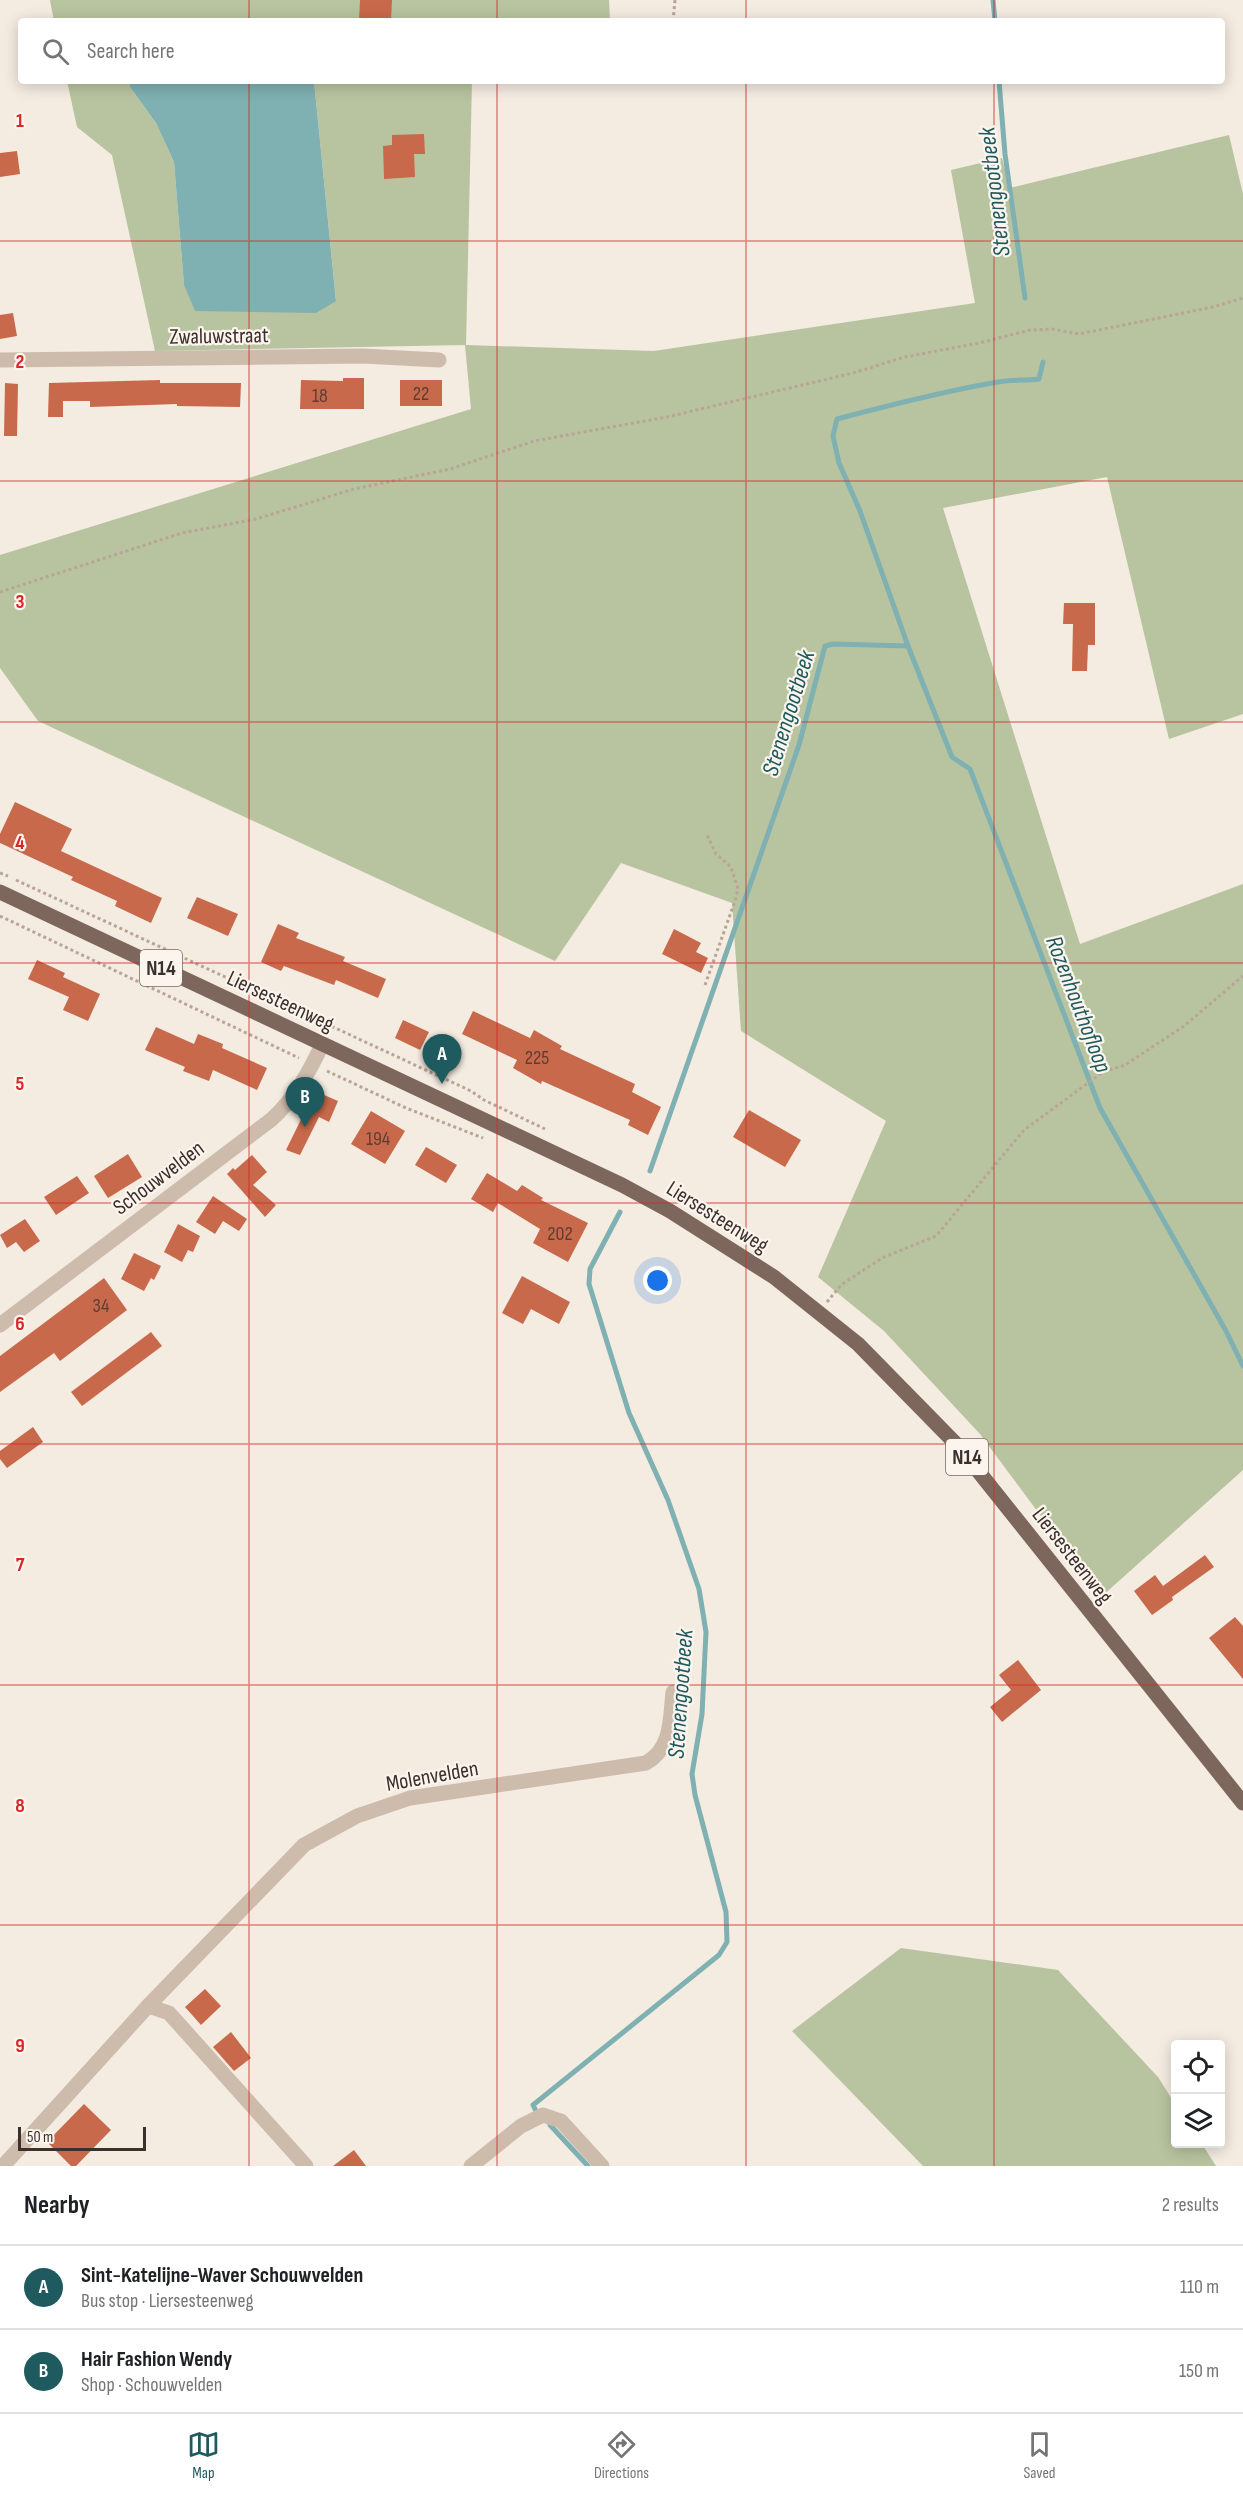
<!DOCTYPE html>
<html lang="en">
<head>
<meta charset="utf-8">
<style>
  body { margin:0; font-family:"Sofia Sans Condensed",sans-serif; background:#f6f6f6; color:#202124 }
  .controls { position:absolute; right:18px; bottom:18px; display:grid; overflow:hidden; border-radius:6px; box-shadow:0 3px 15px #0003 }
  .controls button { width:54px; height:54px; display:grid; place-items:center; padding:0; border:0; border-bottom:2px solid #e0e0e0; background:#fff; color:#202124; font:30px sans-serif }
  .scale { position:absolute; left:18px; bottom:15px; width:128px; box-sizing:border-box; padding-left:6px; border:3px solid #3b302b; border-top:0; font-size:16px; line-height:21px; white-space:nowrap; color:#3b302b; -webkit-text-stroke:4px #fbf5ee; paint-order:stroke }
  .you { position:absolute; left:658px; top:1281px; width:21px; height:21px; margin:-15px; border:4px solid #fff; border-radius:50%; background:#1a73e8; box-shadow:0 0 0 9px #1a73e833 }
  .badge { display:grid; place-items:center; width:39px; height:39px; border-radius:50%; background:#1f5a5e; color:#fff; font-size:20px; font-weight:700 }
  .pin { position:absolute; translate:-50% -50px; filter:drop-shadow(0 2px 3px #0008) }
  .pin::after { content:''; position:absolute; top:32px; width:21px; height:18px; background:inherit; clip-path:polygon(0 0,100% 0,50% 100%) }
  .list { margin:0; padding:0; list-style:none }
  h2 { display:flex; justify-content:space-between; align-items:center; height:78px; margin:0; padding:0 24px; font-size:26px }
  h2 small { font-size:20px; font-weight:400; color:#757577 }
  .list li { display:grid; grid-template-columns:39px 1fr auto; gap:18px; align-items:center; box-sizing:border-box; height:84px; padding:0 24px; border-top:2px solid #e0e0e0 }
  .list b { display:block; font-size:22px; white-space:nowrap }
  .list p { margin:0; font-size:20px; white-space:nowrap; color:#757577 }
  .list em { font-size:20px; font-style:normal; color:#757577 }
  .icon { flex:none; width:33px; height:33px; fill:none; stroke:currentColor; stroke-width:2; stroke-linecap:round; stroke-linejoin:round }
  .map { position:relative; flex:none; width:1243px; height:2166px; overflow:hidden }
  .search { position:absolute; background:#fff; box-shadow:0 3px 15px #0003; left:18px; right:18px; top:18px; height:66px; display:flex; align-items:center; gap:15px; box-sizing:border-box; padding:0 21px; border-radius:6px; color:#757577; font-size:22px }
  .sheet { height:246px; background:#fff }
  nav { display:flex; justify-content:space-around; align-items:center; box-sizing:border-box; height:84px; border-top:2px solid #e0e0e0; background:#fff; font-size:16px; color:#757577 }
  nav a { display:grid; justify-items:center; gap:3px }
  nav .on { color:#1f5a5e }
  .map>svg:first-child { display:block }
  .green { fill:#b8c4a0 }
  .water { fill:#7fb0b2 }
  .lines { fill:none; stroke-linecap:round; stroke-linejoin:round }
  .stream { stroke:#7fb0b2; stroke-width:5 }
  .building { fill:#c8694b }
  .path { stroke:#b9a596; stroke-width:3; stroke-dasharray:3 3; stroke-linecap:butt }
  .minor { stroke:#cdbbac; stroke-width:15 }
  .major { stroke:#7d675c; stroke-width:15 }
  .grid { fill:none; stroke:#d62828; stroke-width:1.5; stroke-opacity:0.55 }
  .labels { text-anchor:middle; stroke-width:4.5; stroke-linejoin:round; paint-order:stroke }
  .number-label { font-size:20px; fill:#5e3e33 }
  .shield { fill:#fbf5ee; stroke:#756b66; stroke-width:1.5 }
  .shield-label { font-size:21px; font-weight:bold; fill:#3b302b }
  .street-label { font-size:22px; fill:#3b302b; stroke:#fbf5ee }
  .water-label { font-size:24px; font-style:italic; fill:#1f5a5e; stroke:#fbf5ee }
  .grid-label { font-size:20px; text-anchor:middle; font-weight:bold; fill:#d62828; stroke:#fbf5ee; stroke-width:4.5; stroke-linejoin:round; paint-order:stroke }
</style>
</head>
<body>
<div class="map">
<svg width="1243" height="2166" viewBox="0 0 1243 2166">
  <rect width="100%" height="100%" fill="#f4ebe1"/>
  <g class="green">
    <polygon points="50,0 609,0 610,21 54,21"/>
    <polygon points="67,81 129,81 130,87 156,123 174,162 184,285 336,300 314,81 472,81 466,345 654,351 975,303 951,170 1002,158 1010,188 1229,135 1243,194 1243,714 1169,739 1107,477 943,508 1080,944 1243,884 1243,1470 1101,1597 980,1434 884,1331 818,1277 886,1121 741,1031 732,903 621,863 555,961 38,721 0,668 0,555 471,409 465,345 155,351 112,155 77,127"/>
    <polygon points="901,1948 1058,1970 1158,2077 1175,2104 1176,2144 1202,2144 1216,2166 923,2166 792,2031"/>
  </g>
  <polygon class="water" points="129,81 314,81 336,301 316,313 195,311 184,285 174,162 156,123 130,87"/>
  <g class="lines">
    <g class="stream">
      <polyline points="993,0 995,21"/>
      <polyline points="999,81 1005,154 1025,298"/>
      <polyline points="908,646 952,757 970,769 1100,1108 1226,1331 1243,1366"/>
      <path d="M 650,1171 L 799,745 L 825,646 L 833,644 L 908,646 L 860,511 L 839,463 L 833,436 L 837,419 C 890,405 944,391 998,382 C 1012,379 1026,381 1039,379 L 1043,362"/>
      <polyline points="536,2111 533,2105 719,1955 727,1942 726,1912 695,1795 692,1774 702,1714 706,1632 699,1589 668,1500 629,1413 589,1284 590,1269 620,1212"/>
      <polyline points="550,2125 588,2166"/>
    </g>
  </g>
  <g class="building">
    <polygon points="360,0 392,0 391,21 359,21"/>
    <polygon points="424,134 425,154 414,154 415,177 384,179 383,146 392,145 392,135"/>
    <polygon points="17,151 20,174 0,177 0,153"/>
    <polygon points="13,313 17,336 0,339 0,315"/>
    <polygon points="343,378 364,378 364,409 300,409 301,380 343,381"/>
    <polygon points="160,380 160,383 241,383 240,407 177,406 177,404 90,407 90,401 63,401 63,417 48,417 49,383"/>
    <rect x="400" y="380" width="42" height="26"/>
    <polygon points="5,383 18,384 17,436 4,436"/>
    <polygon points="1064,603 1095,603 1095,645 1088,645 1087,671 1072,671 1073,624 1063,624"/>
    <polygon points="15,802 72,829 61,851 162,898 151,923 115,906 117,901 71,880 73,877 0,843 0,834"/>
    <polygon points="197,897 238,914 228,936 187,918"/>
    <polygon points="278,924 299,933 296,938 345,957 343,961 386,979 378,998 336,980 334,985 284,966 281,971 261,962"/>
    <polygon points="674,929 701,943 696,952 708,958 701,973 662,954"/>
    <polygon points="37,960 65,973 63,977 100,994 88,1021 63,1010 69,997 28,979"/>
    <polygon points="473,1011 530,1038 534,1030 562,1046 560,1049 635,1084 632,1092 661,1107 648,1135 628,1125 630,1120 542,1081 541,1084 513,1068 517,1060 462,1034"/>
    <polygon points="403,1020 429,1032 420,1050 395,1038"/>
    <polygon points="156,1027 194,1044 198,1034 223,1044 222,1048 267,1068 257,1090 213,1070 209,1081 183,1071 185,1067 145,1050"/>
    <polygon points="315,1091 338,1101 329,1122 319,1117 300,1155 286,1150"/>
    <polygon points="749,1110 801,1140 785,1167 733,1137"/>
    <polygon points="371,1111 405,1131 385,1164 351,1144"/>
    <polygon points="426,1147 457,1165 446,1183 415,1165"/>
    <polygon points="128,1154 142,1177 108,1198 94,1176"/>
    <polygon points="252,1155 267,1172 253,1185 276,1205 265,1217 227,1174 233,1168 235,1170"/>
    <polygon points="487,1173 517,1191 522,1185 543,1198 541,1200 588,1223 568,1262 533,1243 540,1229 498,1203 493,1212 471,1199"/>
    <polygon points="77,1176 89,1193 56,1215 44,1197"/>
    <polygon points="213,1196 247,1219 239,1231 223,1221 215,1234 196,1222"/>
    <polygon points="25,1219 40,1241 24,1252 16,1242 7,1248 0,1235"/>
    <polygon points="178,1224 200,1236 193,1252 188,1250 182,1262 164,1252"/>
    <polygon points="134,1253 161,1266 154,1280 151,1278 144,1291 121,1279"/>
    <polygon points="522,1276 570,1302 559,1324 531,1309 523,1324 502,1313"/>
    <polygon points="104,1278 127,1310 60,1361 54,1353 0,1392 0,1356"/>
    <polygon points="151,1332 162,1346 82,1406 71,1392"/>
    <polygon points="33,1427 43,1442 7,1468 0,1459 0,1451"/>
    <polygon points="1205,1555 1214,1567 1172,1597 1173,1600 1152,1615 1134,1591 1155,1575 1163,1586"/>
    <polygon points="1235,1617 1243,1626 1243,1679 1209,1638"/>
    <polygon points="1018,1660 1041,1690 1002,1722 990,1707 1011,1690 999,1675"/>
    <polygon points="205,1989 221,2006 201,2025 185,2007"/>
    <polygon points="231,2032 251,2058 234,2071 213,2047"/>
    <polygon points="84,2104 111,2130 76,2166 71,2166 47,2142"/>
    <polygon points="354,2150 366,2166 333,2166"/>
  </g>
  <g class="lines">
    <g class="path">
      <polyline points="673,21 675,0"/>
      <polyline points="0,592 182,533 256,519 354,489 450,469 534,441 667,417 853,373 905,357 979,343 1030,330 1052,329 1079,334 1213,307 1243,298"/>
      <polyline points="0,873 8,876"/>
      <polyline points="16,880 471,1091 484,1100 545,1129"/>
      <polyline points="0,916 299,1058"/>
      <polyline points="705,985 735,901 738,889 731,867 716,854 707,835"/>
      <polyline points="327,1071 406,1108 483,1138"/>
      <polyline points="827,1302 841,1285 882,1258 936,1236 1024,1130 1103,1072 1125,1065 1184,1026 1243,976"/>
    </g>
    <g class="minor">
      <polyline points="0,360 363,356 439,360"/>
      <path d="M 0,1325 L 272,1119 C 295,1098 309,1072 322,1045"/>
      <polyline points="148,2006 169,2013 306,2166"/>
      <path d="M 3,2166 L 148,2006 L 304,1845 L 357,1816 L 410,1798 L 646,1763 C 672,1748 670,1720 673,1692"/>
      <polyline points="471,2166 521,2126 543,2115 561,2121 602,2166"/>
    </g>
    <polyline class="major" points="0,892 622,1185 670,1211 774,1277 858,1344 959,1447 1243,1803"/>
  </g>
  <path class="grid" d="M 249,0 L 249,21M 497,0 L 497,21M 746,0 L 746,21M 994,0 L 994,21M 249,81 L 249,2166M 497,81 L 497,2166M 746,81 L 746,2166M 994,81 L 994,2166M 0,241 L 1243,241M 0,481 L 1243,481M 0,722 L 1243,722M 0,963 L 1243,963M 0,1203 L 1243,1203M 0,1444 L 1243,1444M 0,1685 L 1243,1685M 0,1925 L 1243,1925"/>
  <g class="labels">
    <g class="number-label">
      <text x="421" y="400">22</text>
      <text x="320" y="402">18</text>
      <text x="537" y="1064">225</text>
      <text x="378" y="1145">194</text>
      <text x="560" y="1240">202</text>
      <text x="101" y="1312">34</text>
    </g>
    <g class="shield">
      <rect x="140" y="950" width="42" height="36" rx="4.5"/>
      <rect x="946" y="1439" width="42" height="36" rx="4.5"/>
    </g>
    <g class="shield-label">
      <text x="161" y="975">N14</text>
      <text x="967" y="1464">N14</text>
    </g>
    <g class="street-label">
      <text transform="translate(219 335) rotate(-1)" y="8">Zwaluwstraat</text>
      <text transform="translate(281 1000) rotate(25)" y="8">Liersesteenweg</text>
      <text transform="translate(158 1177) rotate(-37)" y="8">Schouwvelden</text>
      <text transform="translate(718 1216) rotate(32)" y="8">Liersesteenweg</text>
      <text transform="translate(1073 1555) rotate(52)" y="8">Liersesteenweg</text>
      <text transform="translate(432 1775) rotate(-10)" y="8">Molenvelden</text>
    </g>
    <g class="water-label">
      <text transform="translate(994 192) rotate(-97)" y="8">Stenengootbeek</text>
      <text transform="translate(788 713) rotate(-73)" y="8">Stenengootbeek</text>
      <text transform="translate(1079 1004) rotate(69)" y="8">Rozenhouthofloop</text>
      <text transform="translate(680 1694) rotate(-86)" y="8">Stenengootbeek</text>
    </g>
  </g>
  <g class="grid-label">
    <text x="20" y="127">1</text>
    <text x="20" y="368">2</text>
    <text x="20" y="608">3</text>
    <text x="20" y="849">4</text>
    <text x="20" y="1090">5</text>
    <text x="20" y="1330">6</text>
    <text x="20" y="1571">7</text>
    <text x="20" y="1812">8</text>
    <text x="20" y="2052">9</text>
  </g>
</svg>
<div class="controls">
<button><svg class="icon" aria-label="locate" viewBox="0 0 24 24"><circle cx="12" cy="12" r="6"/><path d="M12 2v4M12 18v4M2 12h4M18 12h4"/></svg></button>
<button><svg class="icon" aria-label="layers" viewBox="0 0 24 24"><path d="M12 4l9 5-9 5-9-5zM3 14l9 5 9-5"/></svg></button>
</div>
<div class="scale">50 m</div>
<div class="you"></div>
<div class="pin badge" style="left:442px;top:1084px">A</div>
<div class="pin badge" style="left:305px;top:1127px">B</div>
<div class="search"><svg class="icon" aria-label="search" viewBox="0 0 24 24"><circle cx="10" cy="10" r="6"/><path d="M15 15l6 6"/></svg>Search here</div>
</div>
<section class="sheet">
<h2>Nearby<small>2 results</small></h2>
<ul class="list">
<li><span class="badge">A</span><div><b>Sint-Katelijne-Waver Schouwvelden</b><p>Bus stop · Liersesteenweg</p></div><em>110 m</em></li>
<li><span class="badge">B</span><div><b>Hair Fashion Wendy</b><p>Shop · Schouwvelden</p></div><em>150 m</em></li>
</ul>
</section>
<nav>
<a class="on"><svg class="icon" aria-label="map" viewBox="0 0 24 24"><path d="M3 6l6-2 6 2 6-2v14l-6 2-6-2-6 2zM9 4v14M15 6v14"/></svg>Map</a>
<a><svg class="icon" aria-label="directions" viewBox="0 0 24 24"><path d="M12 3l9 9-9 9-9-9zM9 14v-3h6M13 9l2 2-2 2"/></svg>Directions</a>
<a><svg class="icon" aria-label="saved" viewBox="0 0 24 24"><path d="M7 4h10v16l-5-4-5 4z"/></svg>Saved</a>
</nav>
</body>
</html>
